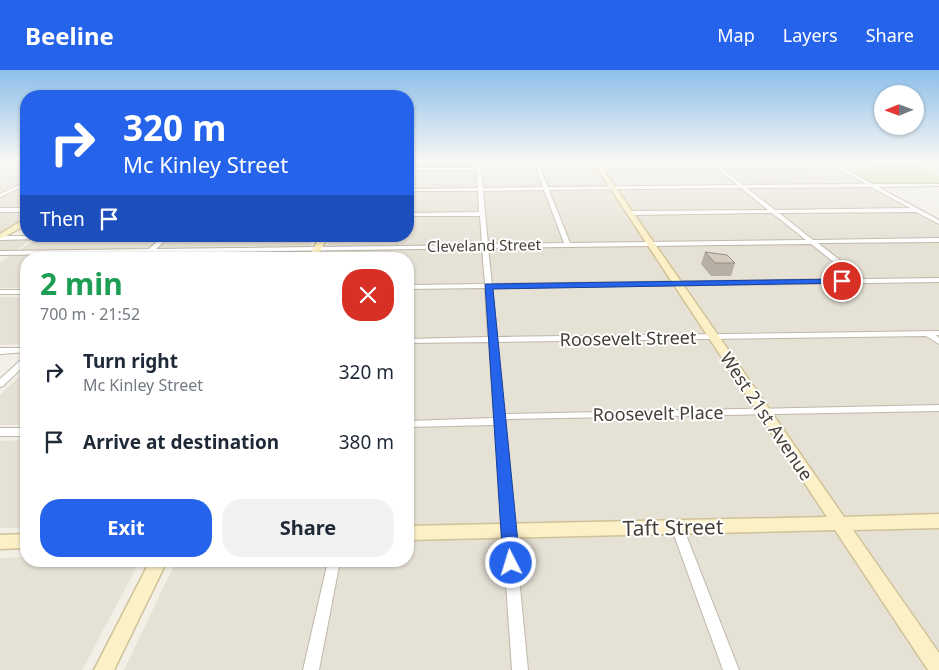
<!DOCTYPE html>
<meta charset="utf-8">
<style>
body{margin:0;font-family:"Noto Sans",sans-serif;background:#f2f2f3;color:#1f2937;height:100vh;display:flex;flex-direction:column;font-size:19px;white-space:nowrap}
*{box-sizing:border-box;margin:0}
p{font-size:16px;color:#747a83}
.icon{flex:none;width:28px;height:28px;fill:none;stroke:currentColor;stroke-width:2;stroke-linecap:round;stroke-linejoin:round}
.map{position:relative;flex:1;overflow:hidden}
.drawer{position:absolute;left:20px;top:182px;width:394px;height:315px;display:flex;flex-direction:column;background:#fff;border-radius:20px;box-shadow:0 1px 4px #0004}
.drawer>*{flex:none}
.hud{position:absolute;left:20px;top:20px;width:394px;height:152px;border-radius:20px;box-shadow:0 1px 4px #0004;background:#2563eb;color:#fff;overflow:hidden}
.needle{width:32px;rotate:269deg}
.controls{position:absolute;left:874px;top:15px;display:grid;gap:10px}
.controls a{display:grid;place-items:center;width:50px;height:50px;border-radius:50%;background:#fff;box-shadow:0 1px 4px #0004;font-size:25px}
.pin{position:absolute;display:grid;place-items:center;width:42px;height:42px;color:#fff;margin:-21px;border:2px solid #fff;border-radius:50%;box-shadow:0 1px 5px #0007}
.me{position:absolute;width:55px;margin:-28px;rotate:355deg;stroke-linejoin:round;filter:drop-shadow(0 0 4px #0008)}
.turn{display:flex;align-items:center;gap:18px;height:105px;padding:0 20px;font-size:22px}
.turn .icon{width:65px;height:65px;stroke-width:2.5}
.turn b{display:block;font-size:35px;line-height:42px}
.then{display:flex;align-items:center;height:48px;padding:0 20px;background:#0003;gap:10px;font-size:19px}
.round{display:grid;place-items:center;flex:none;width:52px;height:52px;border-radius:20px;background:#f2f2f3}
.summary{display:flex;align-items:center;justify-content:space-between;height:85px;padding:0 20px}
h1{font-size:30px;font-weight:700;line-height:38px;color:#1e9e55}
.cta{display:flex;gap:10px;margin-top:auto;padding:10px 20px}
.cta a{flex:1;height:58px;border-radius:20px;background:#2563eb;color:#fff;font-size:20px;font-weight:700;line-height:58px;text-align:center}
.cta a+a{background:#f2f2f3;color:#1f2937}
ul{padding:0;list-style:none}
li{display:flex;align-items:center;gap:15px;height:70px;padding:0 20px}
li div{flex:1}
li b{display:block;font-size:19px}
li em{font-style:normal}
header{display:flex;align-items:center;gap:30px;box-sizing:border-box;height:70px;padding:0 25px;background:#2563eb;color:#fff}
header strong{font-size:24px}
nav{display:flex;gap:28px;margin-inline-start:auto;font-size:18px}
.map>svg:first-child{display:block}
.residential{fill:#e6e1d5}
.green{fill:#cde5b1}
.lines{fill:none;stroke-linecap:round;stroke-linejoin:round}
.street-casing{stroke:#beb7aa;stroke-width:2}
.secondary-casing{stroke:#d0c298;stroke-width:3}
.street{fill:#fff;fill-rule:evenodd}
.secondary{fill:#fcf0c7;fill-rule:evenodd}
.wall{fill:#b6afa3}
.building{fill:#d4cbbd;stroke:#948e84}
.route{fill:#2563eb;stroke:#184099}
.labels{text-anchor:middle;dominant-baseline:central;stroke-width:4;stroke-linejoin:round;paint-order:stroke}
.far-street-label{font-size:15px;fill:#453f36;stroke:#fff}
.street-label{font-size:18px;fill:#453f36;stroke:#fff}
.near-street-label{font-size:21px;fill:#453f36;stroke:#fff}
</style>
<header>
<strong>Beeline</strong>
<nav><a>Map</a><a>Layers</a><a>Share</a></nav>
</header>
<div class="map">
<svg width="939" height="600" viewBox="0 0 939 600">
<rect width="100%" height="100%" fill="#f2efe7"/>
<!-- residential -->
<path class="residential" d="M 0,92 L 26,92 L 26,147 L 0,163 Z
M 408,92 L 708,92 L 716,98 L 832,98 L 939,156 L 939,600 L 124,600 L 176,491 L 408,491 L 408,189 L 321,189 L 331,166 L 408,166 Z
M 40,166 L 162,166 L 149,179 L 19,180 Z
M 171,166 L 315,166 L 303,189 L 146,189 Z
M 3,170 L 31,170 L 14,181 L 0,181 L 0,172 Z
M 143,183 L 138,189 L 26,189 L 26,218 L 0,218 L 0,192 L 11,185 Z
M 0,227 L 26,227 L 26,274 L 0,275 Z
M 26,300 L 26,355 L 0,355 L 0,325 Z
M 26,370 L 26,458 L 0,458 L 0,371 Z
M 26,487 L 26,491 L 140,491 L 82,600 L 0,600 L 0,488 Z"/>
<!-- green -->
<path class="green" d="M 916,96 L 939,106 L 939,113 L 874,113 L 843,97 Z"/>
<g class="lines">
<defs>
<path id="street" d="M 5,92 L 11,92 L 0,97 L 0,94 Z
M 476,92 L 480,92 L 483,118 L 543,117 L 534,92 L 538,92 L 548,117 L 738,115 L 716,98 L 596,99 L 598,97 L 939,94 L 939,96 L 841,97 L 873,114 L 939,114 L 939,116 L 878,117 L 939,150 L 939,154 L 916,142 L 779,143 L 813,170 L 939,168 L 939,172 L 818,173 L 864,209 L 939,208 L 939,212 L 492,218 L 497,267 L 939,261 L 939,265 L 936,265 L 939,268 L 939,274 L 926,266 L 497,272 L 504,344 L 939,335 L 939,341 L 508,349 L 504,351 L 528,600 L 512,600 L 495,355 L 408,357 L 408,351 L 494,348 L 489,272 L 408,273 L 408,269 L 488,267 L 485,218 L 408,219 L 408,215 L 485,214 L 482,178 L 152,183 L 146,189 L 139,189 L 145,183 L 0,185 L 0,181 L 149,179 L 163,166 L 170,166 L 156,179 L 482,175 L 480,146 L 408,146 L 408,143 L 479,142 L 478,121 L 408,121 L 408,119 L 478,118 L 476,100 L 408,100 L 408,98 L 476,98 ZM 835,97 L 866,114 L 743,115 L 721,98 ZM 871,117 L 910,138 L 775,140 L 747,118 ZM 741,118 L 768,140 L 629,141 L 626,143 L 629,145 L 772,143 L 806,170 L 570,173 L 549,120 ZM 544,120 L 564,173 L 488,174 L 483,121 ZM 811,174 L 855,209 L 492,214 L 488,178 Z
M 26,112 L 26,115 L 0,127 L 0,124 Z
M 0,138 L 26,138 L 26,142 L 0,142 Z
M 0,166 L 84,166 L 81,168 L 0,170 Z
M 0,220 L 26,220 L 26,224 L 0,224 Z
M 0,278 L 26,278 L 26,282 L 0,284 Z
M 23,288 L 26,288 L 26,294 L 3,316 L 0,317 L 0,309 Z
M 0,358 L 26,358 L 26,366 L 0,366 Z
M 677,452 L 681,453 L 683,457 L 739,600 L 723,600 L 671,457 L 673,453 Z
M 328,491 L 340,491 L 319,600 L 303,600 Z"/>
<path id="secondary" d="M 593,92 L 598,92 L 844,447 L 939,444 L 939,458 L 853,460 L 939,583 L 939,600 L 928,600 L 835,460 L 408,470 L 408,456 L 827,447 Z
M 23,150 L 26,150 L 26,155 L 0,169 L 0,164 Z
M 320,166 L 328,166 L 316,189 L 308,189 Z
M 26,464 L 26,478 L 0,479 L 0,465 Z
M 150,491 L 167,491 L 114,600 L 94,600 Z"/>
</defs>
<!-- street casing -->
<use href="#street" class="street-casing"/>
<!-- secondary casing -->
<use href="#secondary" class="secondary-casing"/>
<!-- street -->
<use href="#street" class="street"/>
<!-- secondary -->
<use href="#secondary" class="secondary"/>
</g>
<!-- wall -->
<path class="wall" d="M 705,182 L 735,193 L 731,206 L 711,206 L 701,194 Z"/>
<!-- building -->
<path class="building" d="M 705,182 L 727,185 L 735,193 L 715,193 Z"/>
<!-- sky -->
<linearGradient id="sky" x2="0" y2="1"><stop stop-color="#8dbfea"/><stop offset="0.52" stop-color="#f9f8f4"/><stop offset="1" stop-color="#f9f8f4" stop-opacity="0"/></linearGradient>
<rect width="939" height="176" fill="url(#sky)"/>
<!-- route -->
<path class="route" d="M 842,209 L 846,209 L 846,213 L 493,219 L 520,493 L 517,498 L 511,500 L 505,498 L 503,493 L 485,214 Z"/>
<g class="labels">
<!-- far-street labels -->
<g class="far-street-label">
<text transform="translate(484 175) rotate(-1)">Cleveland Street</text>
</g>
<!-- street labels -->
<g class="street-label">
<text transform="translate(628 268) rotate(-1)">Roosevelt Street</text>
<text transform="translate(658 343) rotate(-1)">Roosevelt Place</text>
<text transform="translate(767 346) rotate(56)">West 21st Avenue</text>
</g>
<!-- near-street labels -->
<g class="near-street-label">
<text transform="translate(673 457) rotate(-1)">Taft Street</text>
</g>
</g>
</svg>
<div class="controls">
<a><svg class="needle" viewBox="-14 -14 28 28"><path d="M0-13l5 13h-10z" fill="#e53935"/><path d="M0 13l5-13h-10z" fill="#747a83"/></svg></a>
</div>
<div class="pin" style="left:842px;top:211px;background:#d93025"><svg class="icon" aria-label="arrive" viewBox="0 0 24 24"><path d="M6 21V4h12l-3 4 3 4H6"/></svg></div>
<svg class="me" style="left:511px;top:493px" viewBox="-20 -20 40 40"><circle r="17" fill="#2563eb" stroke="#fff" stroke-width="3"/><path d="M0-11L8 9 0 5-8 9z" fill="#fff"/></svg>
<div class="hud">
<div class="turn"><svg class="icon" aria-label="right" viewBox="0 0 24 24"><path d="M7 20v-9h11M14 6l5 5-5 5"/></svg><div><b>320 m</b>Mc Kinley Street</div></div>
<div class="then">Then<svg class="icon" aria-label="arrive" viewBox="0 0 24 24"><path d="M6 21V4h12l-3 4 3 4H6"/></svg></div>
</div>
<section class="drawer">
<div class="summary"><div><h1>2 min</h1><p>700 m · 21:52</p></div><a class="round" style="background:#d93025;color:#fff"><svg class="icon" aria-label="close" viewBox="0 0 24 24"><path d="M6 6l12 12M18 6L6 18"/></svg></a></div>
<ul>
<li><svg class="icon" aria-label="right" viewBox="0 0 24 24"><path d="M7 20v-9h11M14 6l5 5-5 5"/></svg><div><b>Turn right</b><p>Mc Kinley Street</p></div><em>320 m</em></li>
<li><svg class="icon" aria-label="arrive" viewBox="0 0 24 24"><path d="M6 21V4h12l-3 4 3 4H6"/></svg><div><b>Arrive at destination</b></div><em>380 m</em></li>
</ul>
<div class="cta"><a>Exit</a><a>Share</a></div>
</section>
</div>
